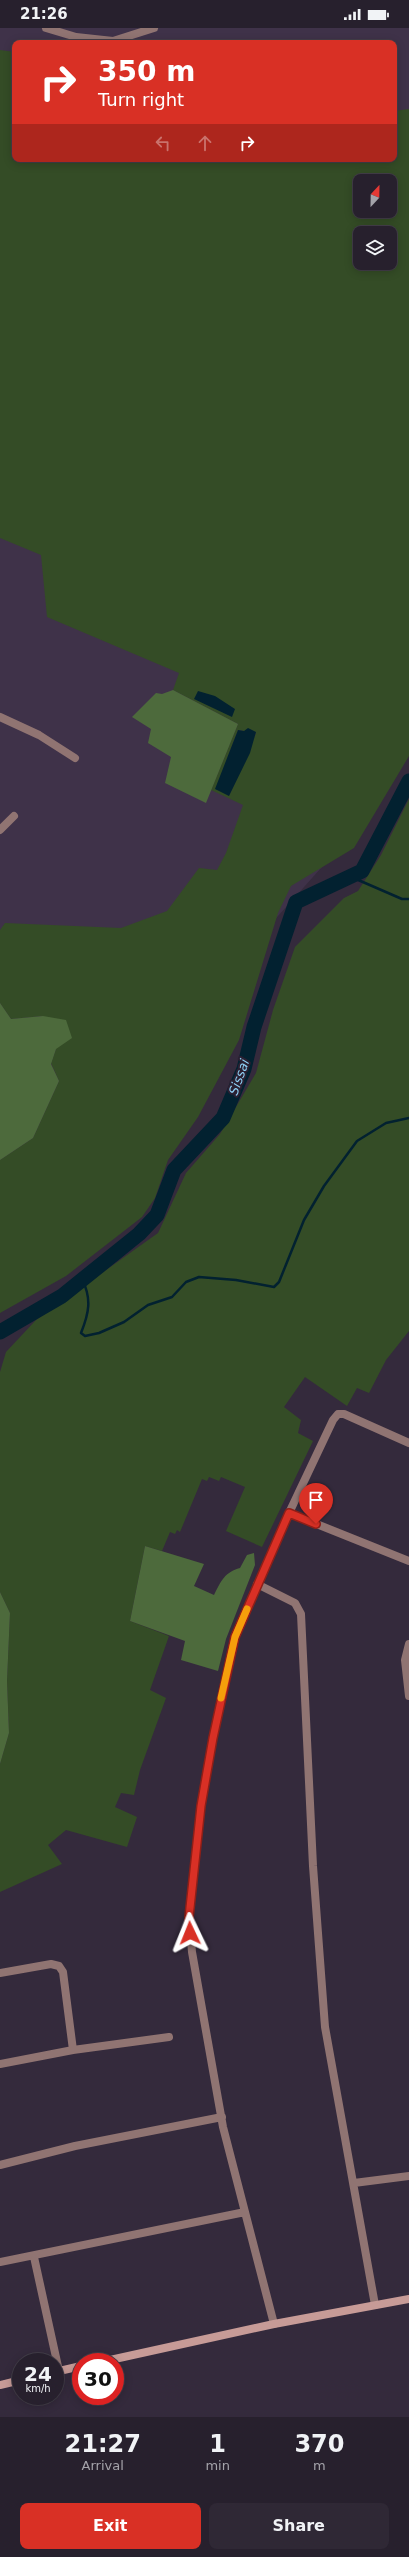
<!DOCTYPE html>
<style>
body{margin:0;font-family:"DejaVu Sans",sans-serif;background:#2f2835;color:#f1f3f6;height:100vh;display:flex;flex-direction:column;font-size:15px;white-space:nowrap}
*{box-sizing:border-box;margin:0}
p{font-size:13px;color:#a4a3aa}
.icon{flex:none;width:22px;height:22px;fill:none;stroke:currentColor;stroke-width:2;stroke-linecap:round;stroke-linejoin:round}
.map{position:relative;height:2389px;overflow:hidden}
.side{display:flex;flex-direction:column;background:#27202d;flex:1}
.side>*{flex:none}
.guide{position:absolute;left:12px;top:12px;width:385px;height:122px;border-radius:8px;box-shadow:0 2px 10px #0003,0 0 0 1px #433e49;background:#d93025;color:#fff;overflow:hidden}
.needle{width:26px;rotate:22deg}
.buttons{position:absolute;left:353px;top:146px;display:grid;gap:8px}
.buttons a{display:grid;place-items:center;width:44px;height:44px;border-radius:8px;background:#27202d;box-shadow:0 2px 10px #0003,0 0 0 1px #433e49;font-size:20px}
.speed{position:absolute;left:12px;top:2325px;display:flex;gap:8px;font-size:20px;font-weight:700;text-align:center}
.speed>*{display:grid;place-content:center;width:52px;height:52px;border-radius:50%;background:#27202d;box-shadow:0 2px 10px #0003,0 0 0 1px #433e49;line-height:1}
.speed small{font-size:10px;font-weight:400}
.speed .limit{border:6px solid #d22;background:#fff;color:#111}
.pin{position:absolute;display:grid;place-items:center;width:34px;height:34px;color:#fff;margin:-41px -17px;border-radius:50% 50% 50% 0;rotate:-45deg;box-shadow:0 0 4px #0007}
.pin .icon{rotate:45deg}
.me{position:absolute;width:44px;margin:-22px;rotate:358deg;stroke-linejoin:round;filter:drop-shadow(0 0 3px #0008)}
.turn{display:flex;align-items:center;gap:14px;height:84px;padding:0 20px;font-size:18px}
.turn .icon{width:52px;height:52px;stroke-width:2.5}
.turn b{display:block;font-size:28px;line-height:34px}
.lanes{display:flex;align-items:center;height:38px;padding:0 20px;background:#0003;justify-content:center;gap:20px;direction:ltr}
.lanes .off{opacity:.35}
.eta{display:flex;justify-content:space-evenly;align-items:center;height:68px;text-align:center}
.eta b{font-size:24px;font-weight:700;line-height:28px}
.action{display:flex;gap:8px;margin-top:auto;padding:8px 20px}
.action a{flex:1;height:46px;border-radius:8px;background:#d93025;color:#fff;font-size:16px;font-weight:700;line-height:46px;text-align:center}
.action a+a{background:#2f2835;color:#f1f3f6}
.status{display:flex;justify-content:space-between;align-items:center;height:28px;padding:0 20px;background:#27202d;direction:ltr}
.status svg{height:11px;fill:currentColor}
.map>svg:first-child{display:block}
.built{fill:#3f3249;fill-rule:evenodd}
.green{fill:#344c26;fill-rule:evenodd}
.forest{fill:#4d6a3c}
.water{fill:#022130}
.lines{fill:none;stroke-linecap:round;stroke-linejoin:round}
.stream{stroke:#022130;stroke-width:2.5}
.river{stroke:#022130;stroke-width:15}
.street{stroke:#907472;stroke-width:8}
.secondary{stroke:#c79b97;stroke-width:8}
.route-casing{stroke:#8d1f18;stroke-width:10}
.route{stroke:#d93025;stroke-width:7}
.slow{stroke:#f59e0b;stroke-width:7}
.labels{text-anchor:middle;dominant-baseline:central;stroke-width:4;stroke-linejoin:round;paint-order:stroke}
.water-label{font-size:13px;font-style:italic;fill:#8fd2f8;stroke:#2a2032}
</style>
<div class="status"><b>21:26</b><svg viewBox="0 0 49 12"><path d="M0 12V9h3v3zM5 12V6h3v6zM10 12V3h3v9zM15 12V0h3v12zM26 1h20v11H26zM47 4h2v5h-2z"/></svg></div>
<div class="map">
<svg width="409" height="2389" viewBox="0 0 409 2389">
<rect width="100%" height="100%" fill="#342a3c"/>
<!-- built -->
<path class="built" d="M 0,0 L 409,0 L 409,687 L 347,811 L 261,907 L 0,1273 ZM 15,15 L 394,15 L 394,131 L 15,131 ZM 360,153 L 390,153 L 390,183 L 360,183 ZM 360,205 L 390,205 L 390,235 L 360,235 Z"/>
<!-- green -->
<path class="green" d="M 0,22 L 15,24 L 15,131 L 394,131 L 394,83 L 409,81 L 409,728 L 354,820 L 291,858 L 278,885 L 239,1012 L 198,1089 L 168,1132 L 155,1170 L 142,1189 L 66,1248 L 0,1285 L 0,1132 L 33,1110 L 59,1053 L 51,1035 L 56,1021 L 43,988 L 11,991 L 0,975 L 0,902 L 5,895 L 121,900 L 167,883 L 199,840 L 217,842 L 226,825 L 243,777 L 211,762 L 238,696 L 173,662 L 179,645 L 47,589 L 41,527 L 0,510 ZM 360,153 L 390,153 L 390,183 L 360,183 ZM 360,205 L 390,205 L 390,235 L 360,235 ZM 238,702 L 256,705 L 229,768 L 227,731 Z
M 409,771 L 409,1303 L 386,1332 L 369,1365 L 357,1360 L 347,1378 L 305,1349 L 284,1379 L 301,1392 L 298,1405 L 313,1413 L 262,1519 L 226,1503 L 245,1459 L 221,1449 L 219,1453 L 209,1449 L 207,1453 L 202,1451 L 180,1504 L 177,1502 L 175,1506 L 170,1504 L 162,1523 L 145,1518 L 130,1593 L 169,1608 L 150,1662 L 166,1670 L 140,1742 L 134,1767 L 121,1765 L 115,1779 L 137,1789 L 127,1819 L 66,1802 L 48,1817 L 62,1836 L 0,1864 L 0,1736 L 9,1705 L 7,1653 L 10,1585 L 0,1564 L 0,1344 L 6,1324 L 36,1292 L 158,1205 L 186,1145 L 220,1106 L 256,1045 L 273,982 L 295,919 L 344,870 L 358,863 L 381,827 Z"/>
<!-- forest -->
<path class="forest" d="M 173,662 L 238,696 L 206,775 L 165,755 L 171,729 L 148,715 L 151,701 L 132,689 L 156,665 L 162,666 Z
M 0,975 L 11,991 L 43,988 L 66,992 L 72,1010 L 56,1021 L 51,1036 L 59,1053 L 33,1110 L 0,1132 Z
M 145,1518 L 204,1536 L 194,1558 L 214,1567 C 221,1553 225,1544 240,1540 L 247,1527 L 254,1525 L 255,1537 L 226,1611 L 218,1643 L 181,1632 L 185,1613 L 130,1593 Z
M 0,1564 L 10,1585 L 7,1653 L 9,1705 L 0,1736 Z"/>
<!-- water -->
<path class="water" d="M 198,663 L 215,668 L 235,681 L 232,689 L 194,671 Z
M 248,700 L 256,704 L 250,725 L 229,768 L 215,761 L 238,702 L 244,703 Z"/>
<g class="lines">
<!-- stream -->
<path class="stream" d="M 349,848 L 402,871 L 409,871
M 82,1251 C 92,1271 89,1285 81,1305 L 85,1308 L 99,1305 L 124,1294 L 148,1277 L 172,1269 L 186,1254 L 199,1249 L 236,1252 L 274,1259 L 279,1254 L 304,1192 L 324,1158 L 357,1113 L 386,1095 L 409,1090"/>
<!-- river -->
<path class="river" d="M 0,1304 L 62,1268 L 139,1206 L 157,1187 L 174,1142 L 223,1090 L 244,1041 L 254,999 L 296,874 L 362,843 L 409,753"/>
<!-- street -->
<path class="street" d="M 46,0 L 76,9 L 113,13 L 154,0
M 0,689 L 39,707 L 75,730
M 0,802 L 14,788
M 289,1485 L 409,1533
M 257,1556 L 295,1575 L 301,1586 L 313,1838 L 325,1999 L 375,2277
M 409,1616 L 405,1632 L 409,1668
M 0,1945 L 51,1936 L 59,1938 L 63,1944 L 73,2022
M 0,2036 L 73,2022 L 169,2009
M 0,2137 L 75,2118 L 222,2089
M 354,2155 L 409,2148
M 34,2229 L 59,2343
M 0,2234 L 245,2184
M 274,2296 L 223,2099 L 192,1924 L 189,1889 L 201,1778 L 213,1710 L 235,1609 L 289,1485 L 333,1392 L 338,1386 L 344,1386 L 409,1415"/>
<!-- secondary -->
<path class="secondary" d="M 101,2334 L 274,2296 L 409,2271
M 55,2344 L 81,2338
M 0,2357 L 21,2352"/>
</g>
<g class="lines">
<defs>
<path id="route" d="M 190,1905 L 189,1889 L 201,1778 L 213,1710 L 235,1609 L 289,1485 L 316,1496"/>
</defs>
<!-- route casing -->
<use href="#route" class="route-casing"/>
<!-- route -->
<use href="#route" class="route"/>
<!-- slow -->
<path class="slow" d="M 221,1670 L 235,1609 L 247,1581"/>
</g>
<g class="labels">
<!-- water labels -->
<g class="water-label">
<text transform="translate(239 1049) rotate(-70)">Sissai</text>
</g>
</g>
</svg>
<div class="buttons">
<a><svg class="needle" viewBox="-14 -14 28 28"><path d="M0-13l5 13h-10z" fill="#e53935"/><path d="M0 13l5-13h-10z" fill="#a4a3aa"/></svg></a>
<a><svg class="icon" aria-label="layers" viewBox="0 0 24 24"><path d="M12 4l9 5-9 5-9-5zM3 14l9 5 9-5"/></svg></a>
</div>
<div class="speed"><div>24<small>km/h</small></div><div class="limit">30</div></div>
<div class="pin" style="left:316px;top:1496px;background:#d93025"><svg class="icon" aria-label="arrive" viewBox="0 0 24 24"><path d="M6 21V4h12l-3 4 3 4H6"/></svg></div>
<svg class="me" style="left:190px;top:1905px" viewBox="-20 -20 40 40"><path d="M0-17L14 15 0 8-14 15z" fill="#d93025" stroke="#fff" stroke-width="4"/></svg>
<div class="guide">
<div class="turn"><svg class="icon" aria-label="right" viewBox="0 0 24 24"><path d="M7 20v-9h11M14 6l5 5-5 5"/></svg><div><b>350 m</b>Turn right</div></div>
<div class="lanes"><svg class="icon off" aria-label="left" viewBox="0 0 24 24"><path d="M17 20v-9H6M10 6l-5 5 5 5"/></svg><svg class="icon off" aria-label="ahead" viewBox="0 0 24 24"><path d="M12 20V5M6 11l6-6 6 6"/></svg><svg class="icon" aria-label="right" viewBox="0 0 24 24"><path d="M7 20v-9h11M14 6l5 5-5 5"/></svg></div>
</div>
</div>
<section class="side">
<div class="eta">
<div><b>21:27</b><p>Arrival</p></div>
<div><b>1</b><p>min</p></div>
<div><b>370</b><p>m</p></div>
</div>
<div class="action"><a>Exit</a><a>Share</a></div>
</section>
